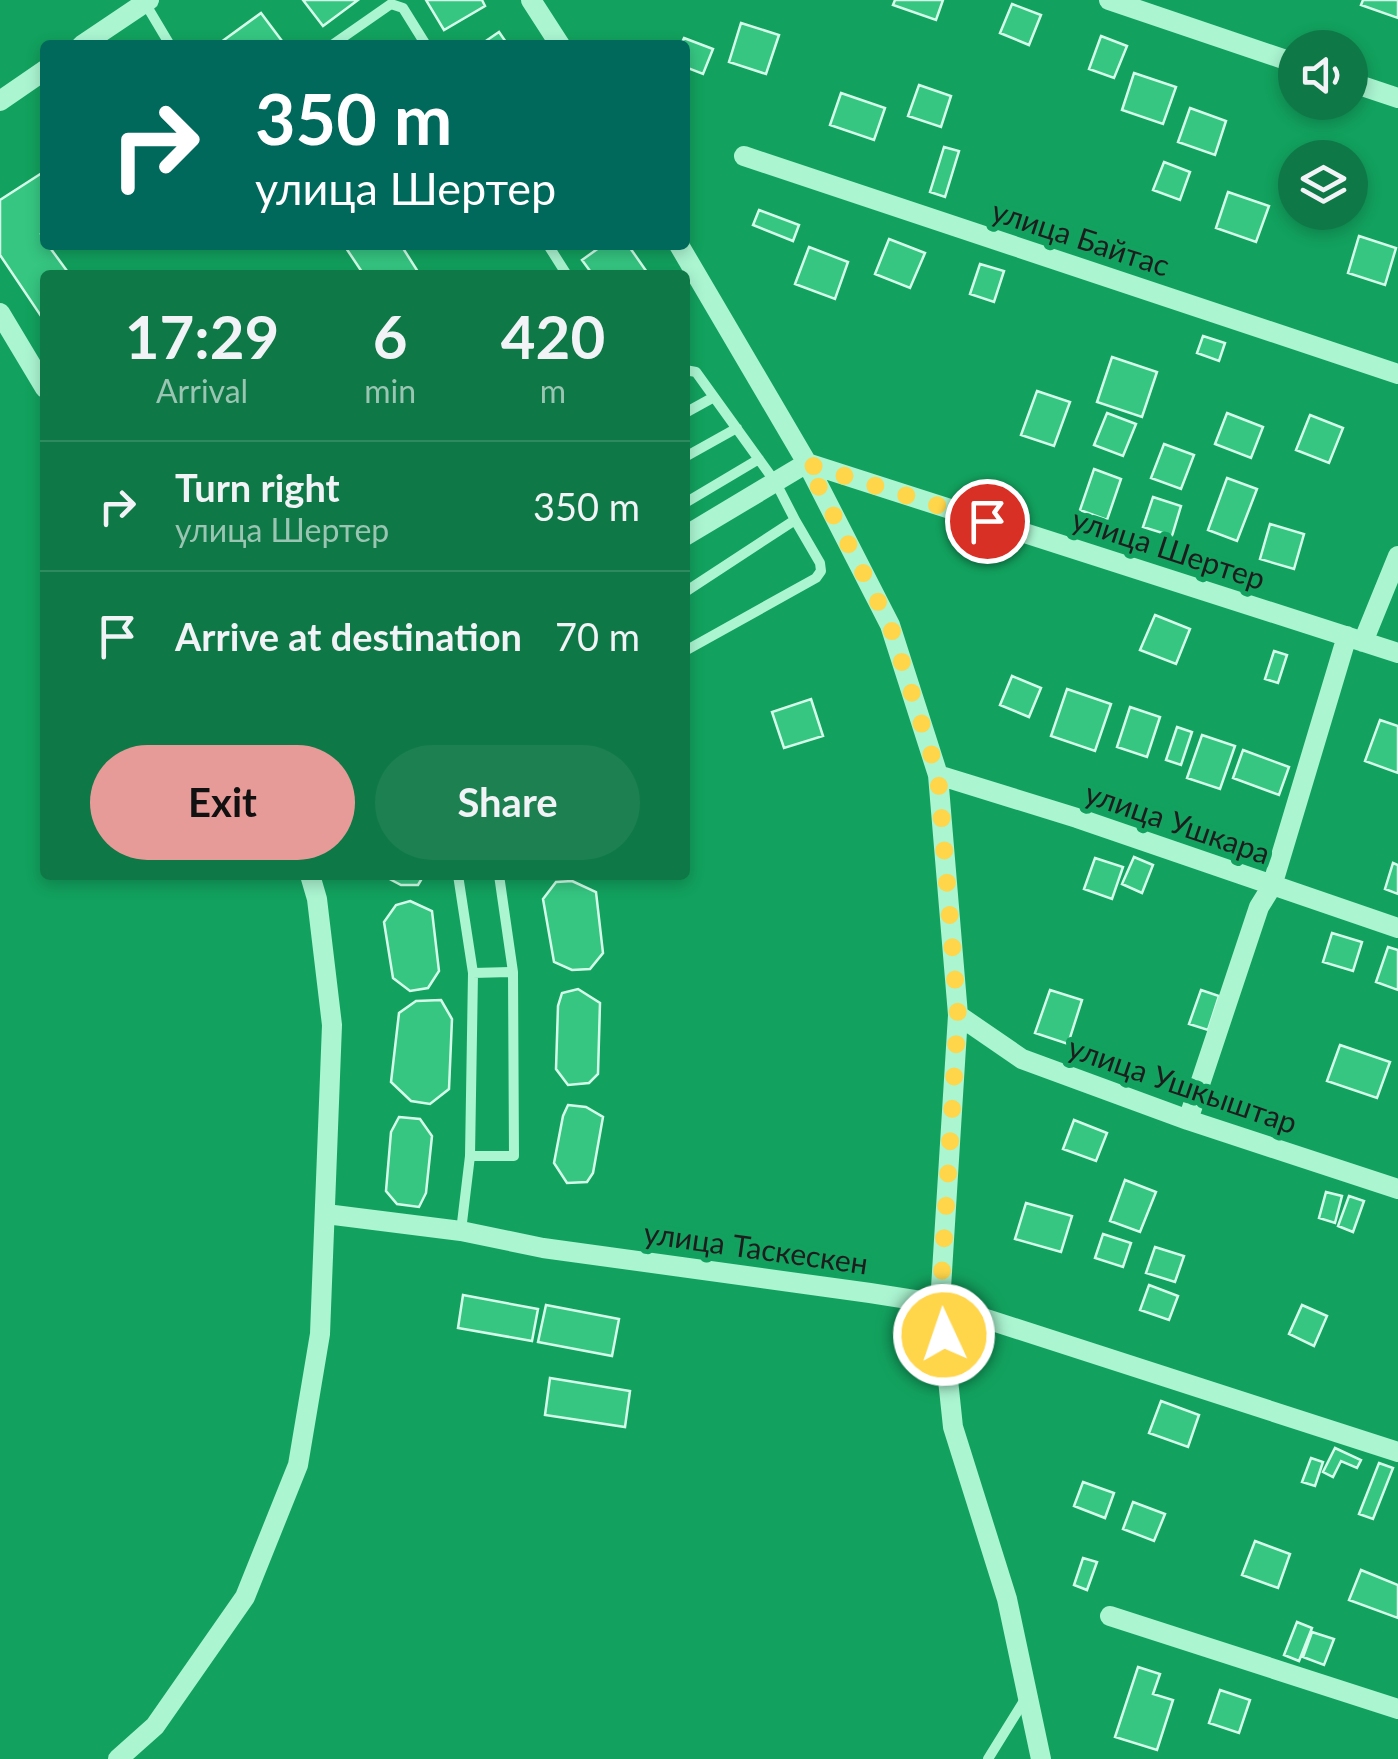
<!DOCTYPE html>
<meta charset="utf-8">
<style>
body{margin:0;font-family:Lato,sans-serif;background:#1c8051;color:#f1f3f6;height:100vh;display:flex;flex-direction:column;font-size:38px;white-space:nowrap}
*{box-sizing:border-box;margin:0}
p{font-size:32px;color:#9bc5b3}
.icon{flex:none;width:55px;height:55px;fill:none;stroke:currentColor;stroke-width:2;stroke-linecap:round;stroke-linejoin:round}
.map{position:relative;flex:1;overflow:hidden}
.sheet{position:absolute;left:40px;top:270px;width:650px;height:610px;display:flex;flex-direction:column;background:#0e7946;border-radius:10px;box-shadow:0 5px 15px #0003}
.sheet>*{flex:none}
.top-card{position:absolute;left:40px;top:40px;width:650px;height:210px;border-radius:10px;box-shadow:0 5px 15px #0003;background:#00695c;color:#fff;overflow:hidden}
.fabs{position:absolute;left:1278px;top:30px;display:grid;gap:20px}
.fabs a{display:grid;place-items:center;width:90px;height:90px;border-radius:50%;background:#0e7946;box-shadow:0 5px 15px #0003;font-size:50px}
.pin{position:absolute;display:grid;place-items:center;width:85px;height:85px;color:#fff;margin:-42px;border:5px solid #fff;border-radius:50%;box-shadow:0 2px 10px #0007}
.me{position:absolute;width:110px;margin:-55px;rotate:357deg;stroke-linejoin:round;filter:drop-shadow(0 0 8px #0008)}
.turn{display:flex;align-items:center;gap:35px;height:210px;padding:0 50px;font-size:45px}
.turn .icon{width:130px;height:130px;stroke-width:2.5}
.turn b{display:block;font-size:70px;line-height:85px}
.eta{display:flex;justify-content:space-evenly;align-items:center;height:170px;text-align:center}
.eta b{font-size:60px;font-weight:700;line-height:70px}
.cta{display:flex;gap:20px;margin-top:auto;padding:20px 50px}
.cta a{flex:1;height:115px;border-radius:60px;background:#e69b98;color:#111;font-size:40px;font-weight:700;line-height:115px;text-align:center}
.cta a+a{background:#1c8051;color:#f1f3f6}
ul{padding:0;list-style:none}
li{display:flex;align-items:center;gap:30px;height:130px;padding:0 50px;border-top:2px solid #2e8a5f}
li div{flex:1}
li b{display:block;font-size:38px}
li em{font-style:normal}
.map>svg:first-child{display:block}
.building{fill:#36c682;stroke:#d4feea;stroke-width:2.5}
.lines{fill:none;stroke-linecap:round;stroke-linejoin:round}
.lane{stroke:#abf5d1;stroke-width:10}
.street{stroke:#abf5d1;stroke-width:20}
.route{stroke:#ffd54a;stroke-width:18;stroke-dasharray:0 32.4}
.labels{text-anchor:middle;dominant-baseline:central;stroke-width:10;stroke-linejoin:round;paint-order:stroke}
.street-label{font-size:30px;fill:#1d1d1d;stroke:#12a15e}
</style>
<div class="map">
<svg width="1398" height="1759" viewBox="0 0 1398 1759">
<rect width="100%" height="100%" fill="#12a15e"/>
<!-- building -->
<path class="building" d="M 303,0 L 358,0 L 323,26 Z
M 426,0 L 482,0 L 485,6 L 444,30 Z
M 895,0 L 943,0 L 936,20 L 893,5 Z
M 1363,0 L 1398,0 L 1398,18 L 1361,5 Z
M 1012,4 L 1041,15 L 1029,45 L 1000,33 Z
M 261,13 L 285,45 L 217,45 Z
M 741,23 L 779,35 L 766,74 L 729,62 Z
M 499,32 L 508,45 L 480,45 Z
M 1101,36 L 1127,46 L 1114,78 L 1089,69 Z
M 684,38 L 713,49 L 703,74 L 685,67 L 685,45 L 681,45 Z
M 1134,73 L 1176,87 L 1163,124 L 1122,110 Z
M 919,85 L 951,96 L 941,127 L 908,116 Z
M 841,93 L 885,108 L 874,140 L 830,125 Z
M 1190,108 L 1226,121 L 1215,155 L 1178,142 Z
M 944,147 L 959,151 L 945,197 L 930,192 Z
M 1164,162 L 1190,172 L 1180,200 L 1153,190 Z
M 45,171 L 45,231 L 41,234 L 45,240 L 45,245 L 48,245 L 70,275 L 45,275 L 45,322 L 0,255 L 0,200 Z
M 1228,192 L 1269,206 L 1256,242 L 1216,228 Z
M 759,210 L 799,225 L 793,241 L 753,225 Z
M 1359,236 L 1396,248 L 1385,285 L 1348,273 Z
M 889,239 L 925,253 L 910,288 L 875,274 Z
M 344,245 L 401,245 L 420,275 L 364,275 Z
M 603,245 L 628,245 L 649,275 L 593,275 L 582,260 Z
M 809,247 L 848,262 L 835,299 L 795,284 Z
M 980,264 L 1004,271 L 994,302 L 970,294 Z
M 1203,336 L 1225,343 L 1219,361 L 1197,353 Z
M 1112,357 L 1157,372 L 1142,417 L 1097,402 Z
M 1037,391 L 1070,402 L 1054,446 L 1021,435 Z
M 1107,413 L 1136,424 L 1123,456 L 1094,445 Z
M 1227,413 L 1263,427 L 1251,458 L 1215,444 Z
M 1310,415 L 1343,428 L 1329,463 L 1296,450 Z
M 1164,444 L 1194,455 L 1181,489 L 1151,478 Z
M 1094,469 L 1121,479 L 1107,520 L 1080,510 Z
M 1227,478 L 1257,489 L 1237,541 L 1208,530 Z
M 1153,497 L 1181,506 L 1172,536 L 1143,527 Z
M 1270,524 L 1304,534 L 1294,569 L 1260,559 Z
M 1155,615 L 1190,629 L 1176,664 L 1140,650 Z
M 1274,651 L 1287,655 L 1278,683 L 1265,679 Z
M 1012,676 L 1041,688 L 1029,717 L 1000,705 Z
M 1067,689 L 1111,704 L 1095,751 L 1051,736 Z
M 811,699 L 823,736 L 784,748 L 772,712 Z
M 1130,707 L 1160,717 L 1147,757 L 1117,747 Z
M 1380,720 L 1398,726 L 1398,773 L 1365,761 Z
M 1177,727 L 1192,732 L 1181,765 L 1166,760 Z
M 1202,735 L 1235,746 L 1220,789 L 1187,778 Z
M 1243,750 L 1289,767 L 1279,795 L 1233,778 Z
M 1134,857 L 1153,865 L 1142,893 L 1122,884 Z
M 1095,858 L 1123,867 L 1112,899 L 1084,889 Z
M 1393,863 L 1398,865 L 1398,894 L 1385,889 Z
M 382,875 L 424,875 L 418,885 L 401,885 Z
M 572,881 L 596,892 L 603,953 L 590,969 L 572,970 L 554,962 L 543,899 L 556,882 Z
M 410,901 L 432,911 L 439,971 L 428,988 L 410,991 L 393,978 L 384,922 L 396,905 Z
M 1332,933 L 1362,942 L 1353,971 L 1323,962 Z
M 1388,947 L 1398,950 L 1398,990 L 1376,982 Z
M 578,989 L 600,1003 L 598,1074 L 589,1083 L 568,1085 L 556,1069 L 558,1006 L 562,993 Z
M 1050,990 L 1082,1000 L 1068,1044 L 1035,1033 Z
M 1201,990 L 1219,996 L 1208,1030 L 1189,1024 Z
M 441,1000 L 452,1019 L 449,1089 L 430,1104 L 411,1101 L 391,1082 L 399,1013 L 416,1001 Z
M 1340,1045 L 1390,1062 L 1377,1098 L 1327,1081 Z
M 568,1105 L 586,1107 L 603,1117 L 593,1173 L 587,1182 L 567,1183 L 554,1163 L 563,1116 Z
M 399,1117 L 420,1119 L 432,1136 L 426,1193 L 419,1207 L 397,1204 L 386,1191 L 391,1132 Z
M 1074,1120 L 1107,1133 L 1096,1161 L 1063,1149 Z
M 1125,1180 L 1156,1192 L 1140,1232 L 1110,1221 Z
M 1326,1192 L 1342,1196 L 1335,1223 L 1319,1218 Z
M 1349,1196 L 1364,1201 L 1353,1232 L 1338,1226 Z
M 1026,1203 L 1072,1216 L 1061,1252 L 1015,1239 Z
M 1103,1234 L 1131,1243 L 1123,1267 L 1095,1258 Z
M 1155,1247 L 1184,1256 L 1175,1282 L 1146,1273 Z
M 1149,1285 L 1178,1296 L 1169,1320 L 1140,1310 Z
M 463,1295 L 538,1309 L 532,1341 L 458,1328 Z
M 546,1305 L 619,1319 L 612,1356 L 538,1342 Z
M 1302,1305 L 1327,1316 L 1314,1346 L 1289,1334 Z
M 550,1378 L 630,1391 L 625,1427 L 545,1415 Z
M 1161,1401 L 1199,1415 L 1188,1447 L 1149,1433 Z
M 1335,1448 L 1361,1460 L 1357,1468 L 1341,1461 L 1333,1477 L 1323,1472 Z
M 1311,1458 L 1323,1462 L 1315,1486 L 1302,1482 Z
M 1379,1463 L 1393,1468 L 1373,1519 L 1359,1514 Z
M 1083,1482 L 1114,1493 L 1105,1518 L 1074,1506 Z
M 1133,1502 L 1165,1514 L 1154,1541 L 1123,1529 Z
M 1255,1541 L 1290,1554 L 1278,1588 L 1242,1575 Z
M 1083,1558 L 1097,1562 L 1087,1590 L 1074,1585 Z
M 1361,1570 L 1398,1585 L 1398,1618 L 1349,1600 Z
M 1297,1622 L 1312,1628 L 1299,1661 L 1284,1655 Z
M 1312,1632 L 1334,1639 L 1324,1665 L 1303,1657 Z
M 1138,1667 L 1160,1674 L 1153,1694 L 1173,1700 L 1157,1750 L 1115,1737 Z
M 1220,1690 L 1250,1700 L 1239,1733 L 1209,1723 Z"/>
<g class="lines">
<!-- lane -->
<path class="lane" d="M 145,3 L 170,45
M 332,45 L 391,4 L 403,8 L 426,45
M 548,245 L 567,275
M 685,370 L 696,372 L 776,483 L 795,520 L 685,592
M 685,413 L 714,397
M 685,457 L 737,428
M 685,503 L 759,459
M 685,651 L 816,578 L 821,571 L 820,563 L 795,520
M 458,875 L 473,973 L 470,1156 L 514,1156 L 513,972 L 499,875
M 473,973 L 513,972
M 461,1231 L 470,1156
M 988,1759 L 1027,1696"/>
<!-- street -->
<path class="street" d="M 531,0 L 560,45
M 1109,0 L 1295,63
M 82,45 L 149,0
M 1350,82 L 1398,98
M 0,101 L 45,70
M 744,156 L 1398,374
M 679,245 L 807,463 L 890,625 L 938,775 L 958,1015 L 940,1304 L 953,1427 L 1007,1599 L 1041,1759
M 0,313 L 45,388
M 685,536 L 807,463 L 1398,653
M 1363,642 L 1398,556
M 938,775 L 1077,818 L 1398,928
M 958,1015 L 1022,1059 L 1188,1120 L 1398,1189
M 1188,1120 L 1259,907 L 1272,886 L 1347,636
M 326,1214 L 461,1231 L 543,1248 L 870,1293 L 940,1304 L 1398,1452
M 1110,1616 L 1398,1709
M 118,1759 L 155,1726 L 245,1597 L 298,1465 L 320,1334 L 332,1025 L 317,899 L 310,875"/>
</g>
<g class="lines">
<!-- route -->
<path class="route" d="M 944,1335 L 940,1304 L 958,1015 L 938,775 L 890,625 L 807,464 L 987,521"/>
</g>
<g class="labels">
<!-- street labels -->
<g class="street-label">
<text transform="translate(1081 237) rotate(18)">улица Байтас</text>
<text transform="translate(1169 548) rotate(18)">улица Шертер</text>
<text transform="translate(1178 822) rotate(19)">улица Ушкара</text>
<text transform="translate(1183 1084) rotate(19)">улица Ушкыштар</text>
<text transform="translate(756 1247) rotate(8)">улица Таскескен</text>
</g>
</g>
</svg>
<div class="fabs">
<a><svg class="icon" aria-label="sound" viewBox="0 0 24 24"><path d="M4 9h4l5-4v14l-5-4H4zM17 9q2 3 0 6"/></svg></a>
<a><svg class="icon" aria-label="layers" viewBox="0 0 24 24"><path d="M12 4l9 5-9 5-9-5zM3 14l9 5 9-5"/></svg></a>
</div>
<div class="pin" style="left:987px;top:521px;background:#d93025"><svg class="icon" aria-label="arrive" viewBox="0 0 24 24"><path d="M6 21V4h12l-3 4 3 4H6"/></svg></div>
<svg class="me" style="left:944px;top:1335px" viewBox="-20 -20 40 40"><circle r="17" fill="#ffd54a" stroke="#fff" stroke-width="3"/><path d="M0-11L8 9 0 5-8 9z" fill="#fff"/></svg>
<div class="top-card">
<div class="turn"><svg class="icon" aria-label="right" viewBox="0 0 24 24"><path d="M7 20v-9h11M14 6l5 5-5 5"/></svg><div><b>350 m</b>улица Шертер</div></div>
</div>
<section class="sheet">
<div class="eta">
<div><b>17:29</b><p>Arrival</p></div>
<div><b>6</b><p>min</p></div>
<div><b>420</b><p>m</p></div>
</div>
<ul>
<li><svg class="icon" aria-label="right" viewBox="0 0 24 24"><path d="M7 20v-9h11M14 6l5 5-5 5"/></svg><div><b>Turn right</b><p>улица Шертер</p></div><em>350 m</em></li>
<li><svg class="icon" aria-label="arrive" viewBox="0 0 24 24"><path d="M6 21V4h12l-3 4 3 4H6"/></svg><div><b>Arrive at destination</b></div><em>70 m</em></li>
</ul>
<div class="cta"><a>Exit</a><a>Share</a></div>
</section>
</div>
